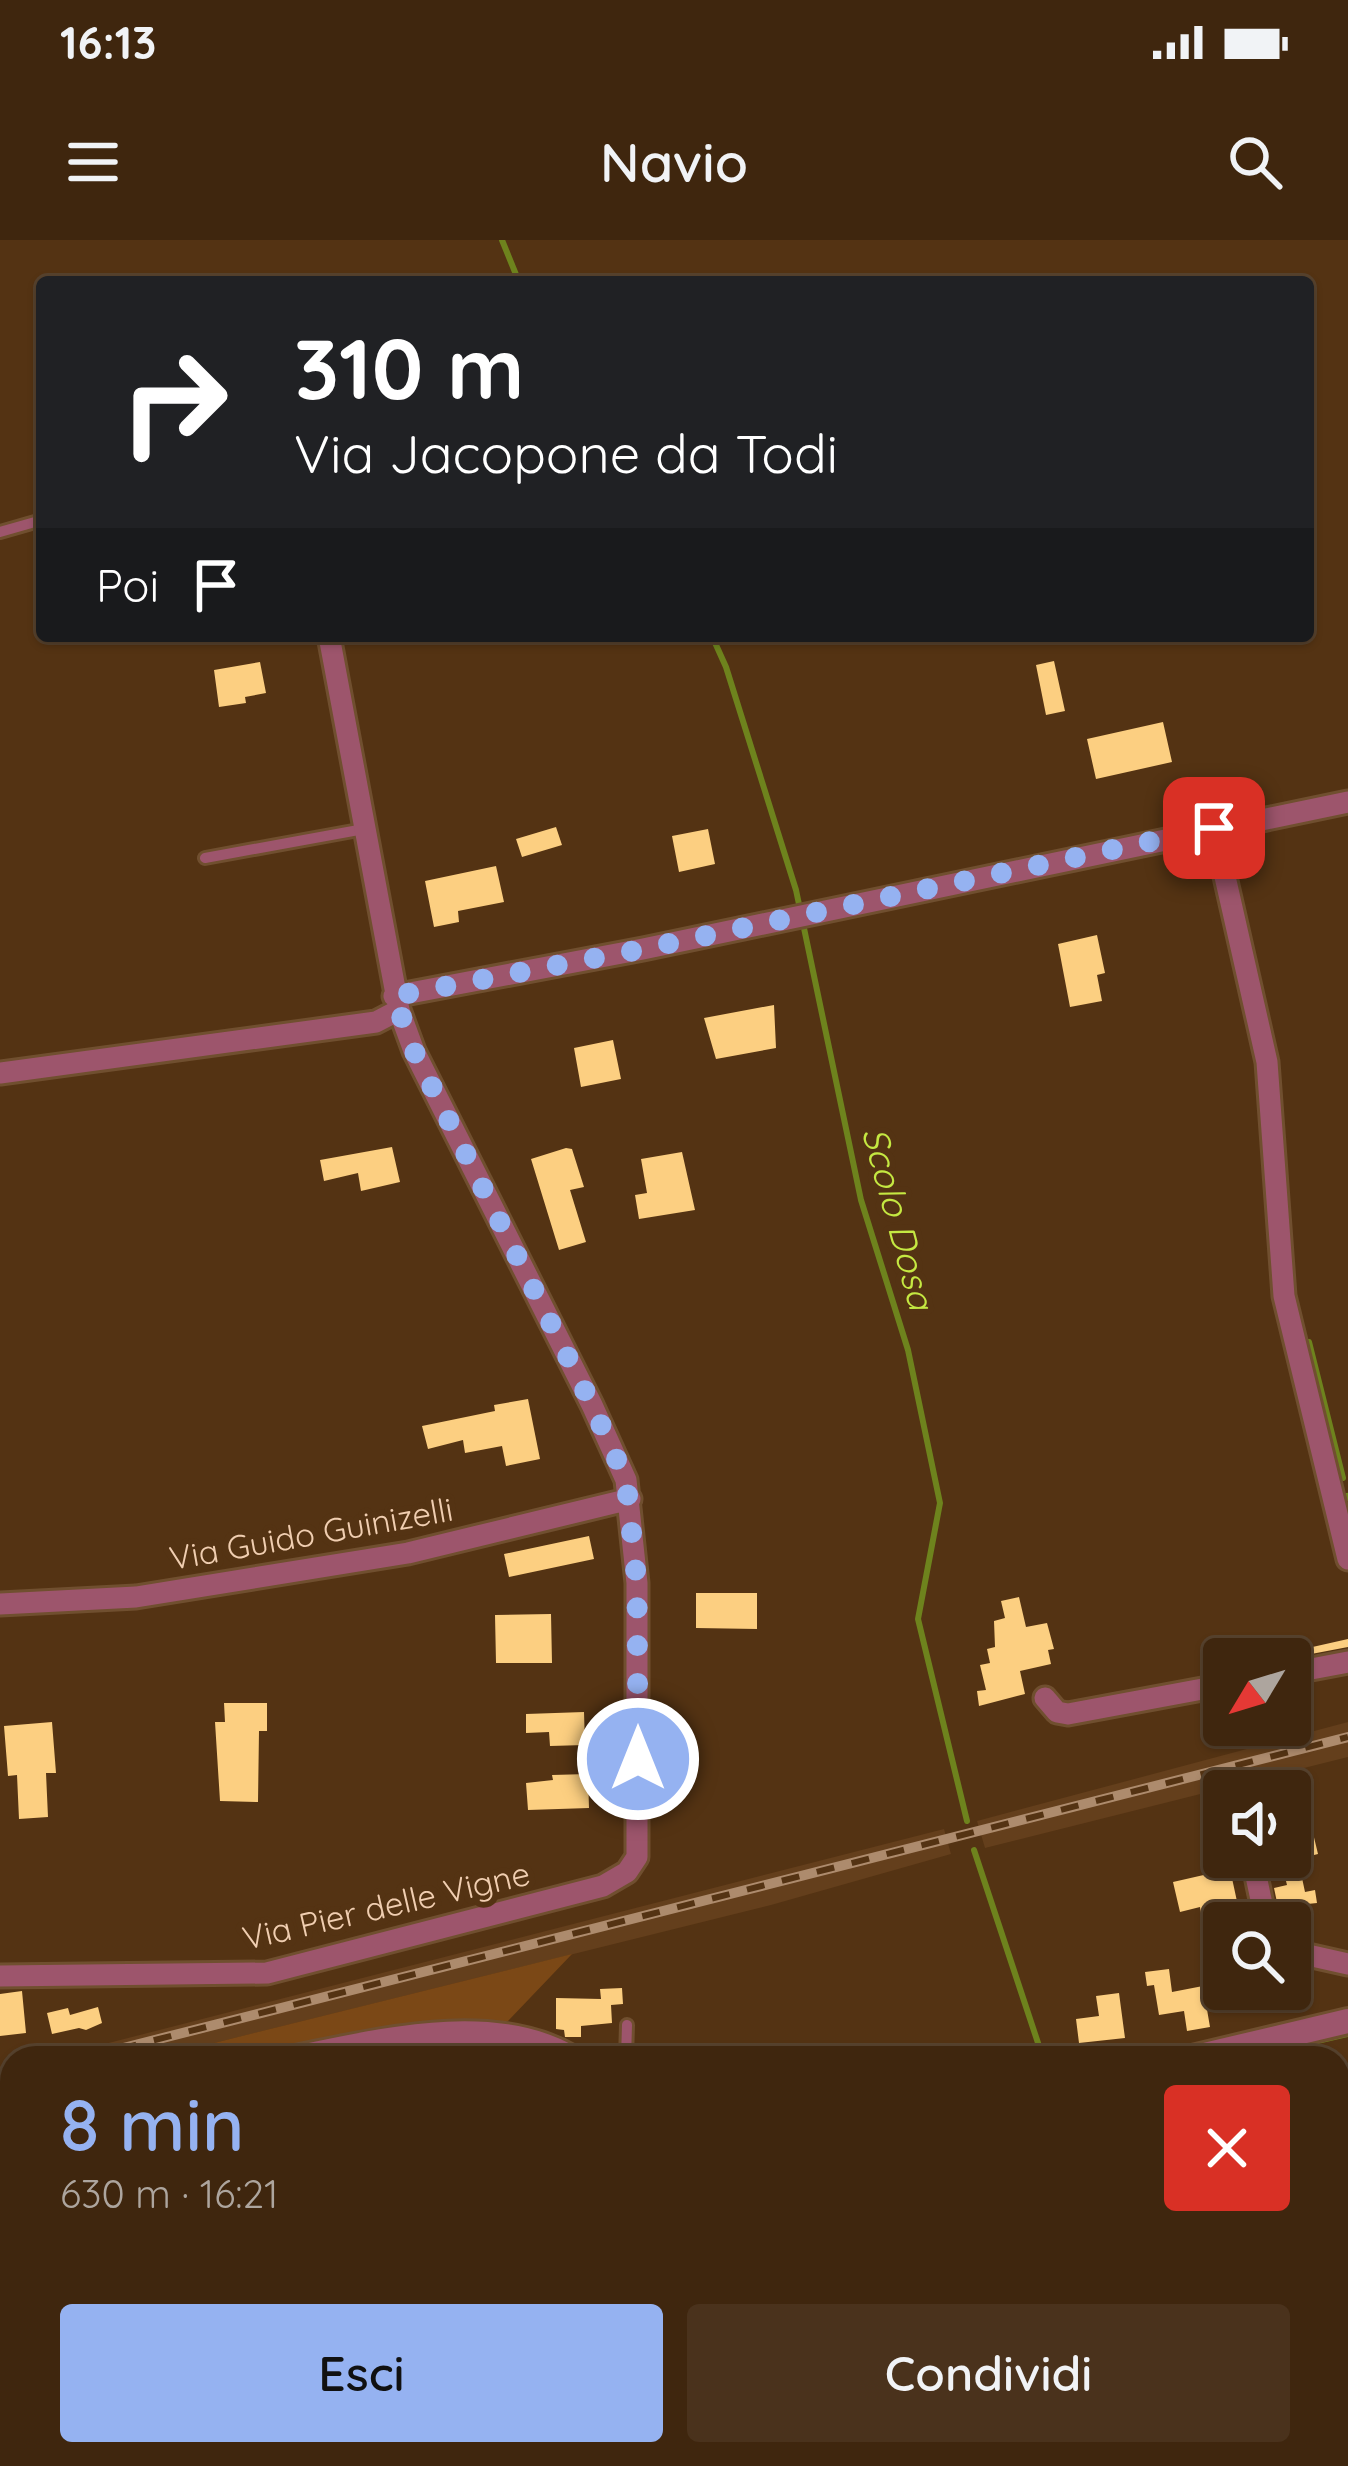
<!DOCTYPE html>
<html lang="it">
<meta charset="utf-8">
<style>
body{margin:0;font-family:Quicksand,sans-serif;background:#4a321c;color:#f1f3f6;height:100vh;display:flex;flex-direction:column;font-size:45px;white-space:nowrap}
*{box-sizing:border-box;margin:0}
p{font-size:39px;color:#ada59e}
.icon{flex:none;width:66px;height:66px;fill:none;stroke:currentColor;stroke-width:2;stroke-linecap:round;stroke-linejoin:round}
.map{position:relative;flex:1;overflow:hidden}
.side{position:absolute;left:0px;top:1806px;width:1350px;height:420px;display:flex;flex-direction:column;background:#3f260e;border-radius:36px 36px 0 0;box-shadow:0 3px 9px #0004,0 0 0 3px #58432e}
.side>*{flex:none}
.guide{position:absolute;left:36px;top:36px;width:1278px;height:366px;border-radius:12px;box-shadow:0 3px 9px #0004,0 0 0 3px #58432e;background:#202124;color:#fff;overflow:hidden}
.needle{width:78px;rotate:232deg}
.buttons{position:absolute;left:1203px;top:1398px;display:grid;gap:24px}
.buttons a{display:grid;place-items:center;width:108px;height:108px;border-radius:12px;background:#3f260e;box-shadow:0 3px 9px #0004,0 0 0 3px #58432e;font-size:60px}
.pin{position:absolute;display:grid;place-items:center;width:102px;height:102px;color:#fff;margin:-51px;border-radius:24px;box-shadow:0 6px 18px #0006}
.me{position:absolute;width:132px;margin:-66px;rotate:0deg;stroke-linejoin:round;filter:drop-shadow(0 0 9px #0008)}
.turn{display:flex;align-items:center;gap:42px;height:252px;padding:0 60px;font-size:54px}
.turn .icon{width:156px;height:156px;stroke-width:2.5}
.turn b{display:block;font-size:84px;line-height:102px}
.then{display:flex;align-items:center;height:114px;padding:0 60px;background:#0003;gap:24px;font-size:45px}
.round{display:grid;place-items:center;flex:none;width:126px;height:126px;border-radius:12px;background:#4a321c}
.summary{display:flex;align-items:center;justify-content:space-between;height:204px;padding:0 60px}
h1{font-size:72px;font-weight:600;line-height:90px;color:#95b2f1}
.action{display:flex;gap:24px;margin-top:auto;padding:24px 60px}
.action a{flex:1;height:138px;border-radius:12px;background:#95b2f1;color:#111;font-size:48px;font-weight:600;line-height:138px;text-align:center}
.action a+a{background:#4a321c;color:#f1f3f6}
.status{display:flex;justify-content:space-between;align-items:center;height:84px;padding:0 60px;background:#3f260e;direction:ltr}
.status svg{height:33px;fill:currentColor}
header{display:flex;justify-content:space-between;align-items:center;height:156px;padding:0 60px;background:#3f260e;font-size:54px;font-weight:600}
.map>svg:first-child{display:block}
.built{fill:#643f1c}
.green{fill:#7b4816}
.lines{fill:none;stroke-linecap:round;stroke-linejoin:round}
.stream{stroke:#6e831d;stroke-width:6}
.building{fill:#fccf81}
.service-casing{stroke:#704f2f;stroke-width:16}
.minor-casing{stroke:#704f2f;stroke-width:27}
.tertiary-casing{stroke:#704f2f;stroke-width:30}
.path{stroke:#8a694a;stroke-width:3;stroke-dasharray:6 9;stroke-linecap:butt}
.service{stroke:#9d556c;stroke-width:10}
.minor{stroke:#9d556c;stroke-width:21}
.tertiary{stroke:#9d556c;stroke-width:24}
.rail-casing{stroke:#ad8b6d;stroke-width:10}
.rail{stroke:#543313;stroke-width:6;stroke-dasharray:18;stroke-linecap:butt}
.route{stroke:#95b2f1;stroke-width:21;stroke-dasharray:0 37.8}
.labels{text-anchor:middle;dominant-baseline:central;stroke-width:12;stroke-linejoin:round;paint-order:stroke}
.street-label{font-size:33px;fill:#f0ceb1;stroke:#543313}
.water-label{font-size:36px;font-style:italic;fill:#c5e842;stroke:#543313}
</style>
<div class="status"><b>16:13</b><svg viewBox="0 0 49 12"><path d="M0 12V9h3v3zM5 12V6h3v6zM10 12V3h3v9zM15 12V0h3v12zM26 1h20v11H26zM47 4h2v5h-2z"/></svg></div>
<header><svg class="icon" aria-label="menu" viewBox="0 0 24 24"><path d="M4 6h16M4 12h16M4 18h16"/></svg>Navio<svg class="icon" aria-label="search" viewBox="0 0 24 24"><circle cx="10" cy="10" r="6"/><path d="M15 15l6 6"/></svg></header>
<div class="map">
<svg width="1348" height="2226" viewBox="0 0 1348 2226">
<rect width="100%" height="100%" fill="#543313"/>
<!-- built -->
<path class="built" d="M 1348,1482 L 1348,1517 L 985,1608 L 977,1581 Z
M 944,1589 L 951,1614 L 771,1665 L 154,1818 L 50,1818 Z"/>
<!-- green -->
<path class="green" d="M 572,1714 L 508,1781 L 267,1818 L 154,1818 Z
M 494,1796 L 564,1818 L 377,1818 L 377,1812 Z"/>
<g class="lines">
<!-- stream -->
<path class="stream" d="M 502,0 L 519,42
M 712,396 L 726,427 L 796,650 L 861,960 L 908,1110 L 940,1263 L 918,1379 L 967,1581
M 1309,1102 L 1343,1238
M 1347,1256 L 1348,1258
M 974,1610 L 1043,1818
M 1304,1804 L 1348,1794
M 392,1812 L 420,1808
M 1036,2226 L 1037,2214"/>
</g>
<!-- building -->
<path class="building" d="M 1054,421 L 1065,471 L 1046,475 L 1036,425 Z
M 260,422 L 266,453 L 245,457 L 246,463 L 219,467 L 214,430 Z
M 1163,482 L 1172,522 L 1096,539 L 1087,499 Z
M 556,587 L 562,605 L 522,617 L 516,599 Z
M 708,589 L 715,624 L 679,632 L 672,596 Z
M 496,626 L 504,662 L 458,671 L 459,682 L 434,687 L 425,641 Z
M 1097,695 L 1105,733 L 1097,735 L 1102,761 L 1070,767 L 1058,704 Z
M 774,765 L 776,808 L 716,819 L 704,778 Z
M 613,800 L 621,839 L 581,847 L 574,808 Z
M 392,907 L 400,942 L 361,951 L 358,933 L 324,941 L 320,920 Z
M 566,908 L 572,909 L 584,947 L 570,950 L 586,1002 L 559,1010 L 531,919 Z
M 682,912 L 695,970 L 639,979 L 635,955 L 647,953 L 641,919 Z
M 528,1159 L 540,1219 L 506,1226 L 502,1206 L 465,1213 L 463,1200 L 428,1209 L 422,1186 L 495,1171 L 494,1165 Z
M 589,1296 L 594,1319 L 509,1337 L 504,1314 Z
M 696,1353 L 757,1353 L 757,1389 L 696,1388 Z
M 1019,1357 L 1026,1387 L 1047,1383 L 1054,1409 L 1048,1410 L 1051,1424 L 1020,1431 L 1025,1454 L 979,1466 L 977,1451 L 986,1450 L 980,1425 L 990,1423 L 987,1409 L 995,1407 L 994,1381 L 1005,1378 L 1001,1361 Z
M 551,1374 L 552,1423 L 496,1423 L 495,1375 Z
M 1282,1395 L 1285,1407 L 1307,1402 L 1308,1408 L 1348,1399 L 1348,1407 L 1285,1419 L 1254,1419 L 1250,1401 Z
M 224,1463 L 267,1463 L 267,1491 L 259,1491 L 258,1562 L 220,1561 L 215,1482 L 225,1482 Z
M 584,1472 L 585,1505 L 550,1506 L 549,1492 L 526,1493 L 526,1474 Z
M 52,1482 L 56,1533 L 46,1533 L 48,1577 L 19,1579 L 17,1535 L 8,1536 L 4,1486 Z
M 588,1534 L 589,1568 L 528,1570 L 526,1543 L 553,1540 L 552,1535 Z
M 1312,1589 L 1318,1614 L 1298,1619 L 1305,1652 L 1315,1650 L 1317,1663 L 1278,1667 L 1274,1648 L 1287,1645 L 1280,1617 L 1290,1617 L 1290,1595 Z
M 1230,1629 L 1238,1666 L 1201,1674 L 1200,1667 L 1180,1672 L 1173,1642 Z
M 1169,1729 L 1172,1752 L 1203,1746 L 1210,1787 L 1187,1791 L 1184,1771 L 1159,1775 L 1154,1745 L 1147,1746 L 1145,1732 Z
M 622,1748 L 623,1764 L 611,1765 L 612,1783 L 581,1786 L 581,1797 L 565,1797 L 564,1790 L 556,1789 L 556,1758 L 601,1759 L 600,1749 Z
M 22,1751 L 26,1793 L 0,1796 L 0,1754 Z
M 1119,1753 L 1125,1798 L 1079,1803 L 1076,1779 L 1099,1776 L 1096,1756 Z
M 98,1767 L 102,1783 L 86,1790 L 79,1788 L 52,1794 L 47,1773 L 68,1768 L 70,1775 Z"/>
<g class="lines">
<defs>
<path id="service" d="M 0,292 L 42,280
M 205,618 L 364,589
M 626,1818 L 627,1785"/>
<path id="minor" d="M 1214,588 L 1267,822 L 1284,1056 L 1348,1319
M 394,756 L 643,709 L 1348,562
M 0,833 L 376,782 L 399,770
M 0,1364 L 136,1357 L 408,1313 L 630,1259
M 1290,1433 L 1348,1422
M 1045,1458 L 1057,1472 L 1068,1474 L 1224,1445
M 1252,1617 L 1266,1683
M 1290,1711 L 1348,1724
M 0,1736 L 267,1733 L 603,1646 L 627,1632 L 637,1617 L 637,1343 L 626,1240 L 592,1165 L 414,811 L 399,770 L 329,396"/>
<path id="tertiary" d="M 295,1818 C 380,1801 493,1772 571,1818
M 1192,1818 L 1348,1781
M 0,1888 L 12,1885"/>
</defs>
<!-- service casing -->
<use href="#service" class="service-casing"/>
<!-- minor casing -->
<use href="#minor" class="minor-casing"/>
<!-- tertiary casing -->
<use href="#tertiary" class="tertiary-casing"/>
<!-- path -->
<path class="path" d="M 1221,1467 L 1224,1483
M 1224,1485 L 1228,1504"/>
<!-- service -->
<use href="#service" class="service"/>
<!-- minor -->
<use href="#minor" class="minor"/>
<!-- tertiary -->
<use href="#tertiary" class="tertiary"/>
<defs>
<path id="rail" d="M 84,1818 L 1348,1497
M 0,1839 L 12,1836"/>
</defs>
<!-- rail casing -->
<use href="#rail" class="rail-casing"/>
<!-- rail -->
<use href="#rail" class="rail"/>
</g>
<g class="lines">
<!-- route -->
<path class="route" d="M 638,1519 L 637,1343 L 626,1240 L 592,1165 L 414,811 L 394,756 L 643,709 L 1214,588"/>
</g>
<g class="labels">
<!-- street labels -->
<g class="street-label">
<text transform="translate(311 1293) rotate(-10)">Via Guido Guinizelli</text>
<text transform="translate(386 1665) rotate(-13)">Via Pier delle Vigne</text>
</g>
<!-- water labels -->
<g class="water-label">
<text transform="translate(899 978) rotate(75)">Scolo Dosa</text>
</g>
</g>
</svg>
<div class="buttons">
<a><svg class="needle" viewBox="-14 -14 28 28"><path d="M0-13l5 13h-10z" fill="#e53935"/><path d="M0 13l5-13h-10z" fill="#ada59e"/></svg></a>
<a><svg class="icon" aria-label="sound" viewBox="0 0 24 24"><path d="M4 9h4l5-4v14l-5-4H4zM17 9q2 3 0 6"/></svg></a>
<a><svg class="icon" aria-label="search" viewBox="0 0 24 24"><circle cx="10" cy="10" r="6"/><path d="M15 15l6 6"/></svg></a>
</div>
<div class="pin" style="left:1214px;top:588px;background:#d93025"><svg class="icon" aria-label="arrive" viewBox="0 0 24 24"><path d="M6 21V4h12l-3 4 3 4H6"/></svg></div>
<svg class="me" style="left:638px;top:1519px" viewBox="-20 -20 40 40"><circle r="17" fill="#95b2f1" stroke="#fff" stroke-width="3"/><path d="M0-11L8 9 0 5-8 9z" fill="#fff"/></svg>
<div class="guide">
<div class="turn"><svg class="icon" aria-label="right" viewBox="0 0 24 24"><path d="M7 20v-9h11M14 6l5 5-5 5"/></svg><div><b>310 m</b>Via Jacopone da Todi</div></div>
<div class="then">Poi<svg class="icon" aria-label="arrive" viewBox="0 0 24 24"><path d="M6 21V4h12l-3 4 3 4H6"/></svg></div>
</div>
<section class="side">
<div class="summary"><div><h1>8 min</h1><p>630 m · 16:21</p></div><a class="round" style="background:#d93025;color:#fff"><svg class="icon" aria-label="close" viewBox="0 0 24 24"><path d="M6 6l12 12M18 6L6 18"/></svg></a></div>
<div class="action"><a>Esci</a><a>Condividi</a></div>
</section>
</div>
